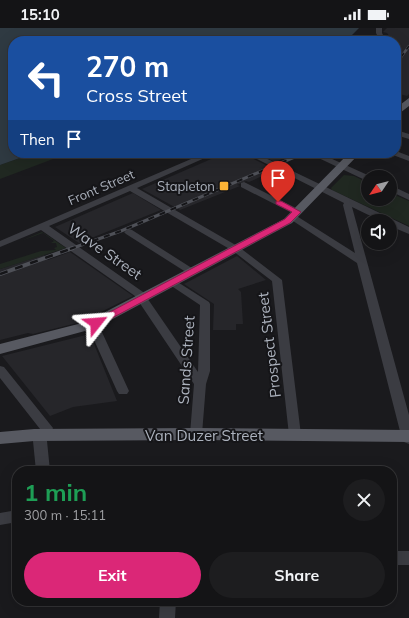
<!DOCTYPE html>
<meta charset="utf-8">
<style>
body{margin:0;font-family:Mulish,sans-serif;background:#1d1d1f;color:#f1f3f6;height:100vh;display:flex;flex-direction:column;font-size:15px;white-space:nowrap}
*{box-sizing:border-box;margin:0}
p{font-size:13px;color:#9d9ea1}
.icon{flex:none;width:22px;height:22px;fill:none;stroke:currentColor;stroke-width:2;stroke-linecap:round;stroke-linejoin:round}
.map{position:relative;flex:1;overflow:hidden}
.side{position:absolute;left:12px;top:438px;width:385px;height:140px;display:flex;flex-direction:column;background:#141416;border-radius:16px;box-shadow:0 4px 16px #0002,0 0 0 1px #333335}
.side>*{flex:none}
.banner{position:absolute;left:8px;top:8px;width:393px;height:122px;border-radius:16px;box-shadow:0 4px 16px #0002,0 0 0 1px #333335;background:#1a4fa0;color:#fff;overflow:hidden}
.needle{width:26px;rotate:235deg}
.buttons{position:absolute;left:361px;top:142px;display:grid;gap:8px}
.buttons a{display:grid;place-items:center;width:36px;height:36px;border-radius:50%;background:#141416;box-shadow:0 4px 16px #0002,0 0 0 1px #333335;font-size:20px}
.pin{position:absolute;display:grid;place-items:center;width:34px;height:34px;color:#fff;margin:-41px -17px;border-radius:50% 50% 50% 0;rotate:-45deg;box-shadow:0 0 4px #0007}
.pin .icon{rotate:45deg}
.me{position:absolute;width:44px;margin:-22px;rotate:62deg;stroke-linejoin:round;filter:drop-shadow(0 0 3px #0008)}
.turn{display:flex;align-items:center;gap:14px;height:84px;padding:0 12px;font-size:18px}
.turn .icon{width:52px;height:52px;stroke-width:2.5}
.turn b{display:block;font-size:28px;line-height:34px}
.then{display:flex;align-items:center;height:38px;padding:0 12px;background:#0003;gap:8px;font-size:15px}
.round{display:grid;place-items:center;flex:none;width:42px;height:42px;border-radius:21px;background:#1d1d1f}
.head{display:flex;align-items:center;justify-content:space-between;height:68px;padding:0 12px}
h1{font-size:24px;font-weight:700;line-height:30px;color:#1e9e55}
.cta{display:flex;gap:8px;margin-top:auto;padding:8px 12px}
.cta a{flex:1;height:46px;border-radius:24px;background:#db2777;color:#fff;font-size:16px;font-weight:700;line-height:46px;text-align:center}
.cta a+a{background:#1d1d1f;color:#f1f3f6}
.status{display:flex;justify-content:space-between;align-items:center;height:28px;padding:0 20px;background:#141416;direction:ltr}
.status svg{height:11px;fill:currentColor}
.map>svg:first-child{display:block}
.built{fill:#26262a}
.green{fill:#202821}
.water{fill:#2f3a42}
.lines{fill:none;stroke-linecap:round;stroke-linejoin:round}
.minor{fill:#3b3c42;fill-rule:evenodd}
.major{fill:#575961;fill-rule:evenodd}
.rail-far2-casing{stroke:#4e5057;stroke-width:2.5}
.rail-far1-casing{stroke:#4e5057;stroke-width:3}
.rail-casing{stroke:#4e5057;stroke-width:4}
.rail-far2{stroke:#151518;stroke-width:1.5;stroke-dasharray:4.5;stroke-linecap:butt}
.rail-far1{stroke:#151518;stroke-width:2;stroke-dasharray:6;stroke-linecap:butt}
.rail{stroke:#151518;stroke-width:2.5;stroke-dasharray:8;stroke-linecap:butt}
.route{fill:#db2777;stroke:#8e194d}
.poi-dot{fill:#fab235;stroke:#151518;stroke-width:1.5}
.labels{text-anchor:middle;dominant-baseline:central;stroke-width:4;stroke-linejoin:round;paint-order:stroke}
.far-poi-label{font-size:13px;fill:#acb2bd;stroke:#151518;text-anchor:end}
.far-street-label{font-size:13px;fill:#acb2bd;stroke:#151518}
.street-label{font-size:15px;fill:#acb2bd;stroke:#151518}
</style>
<div class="status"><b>15:10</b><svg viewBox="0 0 49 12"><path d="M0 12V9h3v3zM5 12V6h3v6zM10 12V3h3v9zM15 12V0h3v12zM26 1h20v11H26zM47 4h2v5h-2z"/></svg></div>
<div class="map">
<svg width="409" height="590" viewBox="0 0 409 590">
<rect width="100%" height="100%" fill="#1a1a1d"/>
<!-- built -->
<path class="built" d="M 387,0 L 409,0 L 409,66 L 407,68 L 396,65 L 396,13 L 393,13 L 387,5 L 383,4 Z
M 225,125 L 241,125 L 276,142 L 249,154 L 246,153 L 237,157 L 240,158 L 180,182 L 142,161 Z
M 257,125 L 296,125 L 275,134 Z
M 133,165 L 161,182 L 79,215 L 55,199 Z
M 70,224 L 133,268 L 81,294 L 33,306 L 28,305 L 0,312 L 0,241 L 40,228 L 44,227 L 48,232 Z
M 237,228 L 266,252 L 238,261 L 241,264 L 243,296 L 236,296 L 236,302 L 213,302 L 214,276 L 184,256 Z
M 90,306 L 117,373 L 73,379 L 50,388 L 2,328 Z"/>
<!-- green -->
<path class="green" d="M 34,125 L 69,125 L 0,151 L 0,137 Z
M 344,147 L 354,148 L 368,155 L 368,171 L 390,171 L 390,165 L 409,173 L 409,198 L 332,162 L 331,160 Z
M 42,204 L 66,220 L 0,241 L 0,236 L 41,223 L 56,222 L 54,220 L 57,219 L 56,215 L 51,215 L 54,213 L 43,205 L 21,213 Z"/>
<!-- water -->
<path class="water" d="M 0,0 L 359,0 L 346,13 L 13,13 L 13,125 L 34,125 L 0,137 Z"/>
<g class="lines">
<!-- minor -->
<path class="minor" d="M 376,0 L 382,0 L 382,5 L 386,13 L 380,13 L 376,5 Z
M 396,102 L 409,106 L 409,111 L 396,107 Z
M 396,123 L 409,128 L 409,133 L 393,127 L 392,125 L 396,125 Z
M 205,125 L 216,125 L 137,160 L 239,219 L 282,252 L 301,407 L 300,410 L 295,412 L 290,410 L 289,407 L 272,253 L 233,223 L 130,163 L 49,198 L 143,264 L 198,344 L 200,277 L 167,255 L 172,252 L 176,253 L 209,274 L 210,276 L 210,343 L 206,356 L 202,406 L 201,409 L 196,411 L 191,409 L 190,406 L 194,356 L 135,268 L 41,202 L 0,219 L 0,213 Z
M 245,125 L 255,125 L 409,199 L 409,206 L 390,198 L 390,193 L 381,193 L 352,179 L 409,387 L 409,416 L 404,414 L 402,411 L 357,235 L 287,189 L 289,187 L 295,187 L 355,225 L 343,177 L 344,175 Z
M 308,125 L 319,125 L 372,149 L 368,149 L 368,153 L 365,152 Z
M 244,154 L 300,182 L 302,184 L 300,186 L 294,186 L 241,159 L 241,155 Z
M 390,157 L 409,166 L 409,172 L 390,163 Z
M 129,201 L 132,202 L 198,244 L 193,247 L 189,246 L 126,206 L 124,204 Z
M 91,294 L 95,295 L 101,302 L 129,363 L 127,366 L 119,366 L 117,363 L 90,303 L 85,297 Z
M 0,338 L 4,339 L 53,400 L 47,413 L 50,443 L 36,443 L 33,413 L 40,401 L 0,350 Z
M 17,482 L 17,494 L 0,497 L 0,485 Z
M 392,523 L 409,523 L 409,537 L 392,537 Z
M 160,573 L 176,573 L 175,590 L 159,590 Z"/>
<!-- major -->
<path class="major" d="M 409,70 L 409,78 L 396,88 L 396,80 Z
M 349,125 L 360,125 L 292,195 L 96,300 L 0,326 L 0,316 L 86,294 L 284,191 Z
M 196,400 L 409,402 L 409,414 L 196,412 L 34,413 L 0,416 L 0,404 L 34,401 Z"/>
<defs>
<path id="rail-far2" d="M 396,36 L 409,18"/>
<path id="rail-far1" d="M 70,221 L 121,203 L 304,125"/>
<path id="rail" d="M 0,246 L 73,220"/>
</defs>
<!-- rail-far2 casing -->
<use href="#rail-far2" class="rail-far2-casing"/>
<!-- rail-far1 casing -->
<use href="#rail-far1" class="rail-far1-casing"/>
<!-- rail casing -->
<use href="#rail" class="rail-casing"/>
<!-- rail-far2 -->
<use href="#rail-far2" class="rail-far2"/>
<!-- rail-far1 -->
<use href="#rail-far1" class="rail-far1"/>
<!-- rail -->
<use href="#rail" class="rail"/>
</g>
<!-- route -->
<path class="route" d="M 276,173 L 281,173 L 301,184 L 290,195 L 99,297 L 93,297 L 93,293 L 285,191 L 292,184 L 276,176 Z"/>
<!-- markers -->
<rect class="poi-dot" x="219" y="153" width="10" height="10" rx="2"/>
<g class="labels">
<!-- far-poi labels -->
<g class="far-poi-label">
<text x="215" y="158">Stapleton</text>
</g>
<!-- far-street labels -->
<g class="far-street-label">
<text transform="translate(101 159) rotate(-23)">Front Street</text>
</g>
<!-- street labels -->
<g class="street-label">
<text transform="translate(105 223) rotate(35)">Wave Street</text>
<text transform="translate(269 317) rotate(-97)">Prospect Street</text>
<text transform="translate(186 332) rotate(-86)">Sands Street</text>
<text x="204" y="407">Van Duzer Street</text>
</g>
</g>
</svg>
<div class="buttons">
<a><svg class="needle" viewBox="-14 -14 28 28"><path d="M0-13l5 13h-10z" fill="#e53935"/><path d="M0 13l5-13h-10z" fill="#9d9ea1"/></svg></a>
<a><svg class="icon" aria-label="sound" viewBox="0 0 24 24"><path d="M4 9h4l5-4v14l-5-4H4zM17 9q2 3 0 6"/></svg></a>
</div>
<div class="pin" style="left:278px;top:174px;background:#d93025"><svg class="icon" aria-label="arrive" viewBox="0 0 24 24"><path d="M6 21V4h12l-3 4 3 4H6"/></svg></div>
<svg class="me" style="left:96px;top:295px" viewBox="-20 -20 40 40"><path d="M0-17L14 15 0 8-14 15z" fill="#db2777" stroke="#fff" stroke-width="4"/></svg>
<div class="banner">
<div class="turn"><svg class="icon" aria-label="left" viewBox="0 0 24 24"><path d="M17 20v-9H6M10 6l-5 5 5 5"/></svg><div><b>270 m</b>Cross Street</div></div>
<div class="then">Then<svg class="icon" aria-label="arrive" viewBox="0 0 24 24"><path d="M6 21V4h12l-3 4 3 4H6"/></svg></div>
</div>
<section class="side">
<div class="head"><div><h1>1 min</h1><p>300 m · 15:11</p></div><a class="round"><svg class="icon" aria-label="close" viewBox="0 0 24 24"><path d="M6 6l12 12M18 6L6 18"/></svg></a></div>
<div class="cta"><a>Exit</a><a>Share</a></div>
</section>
</div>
